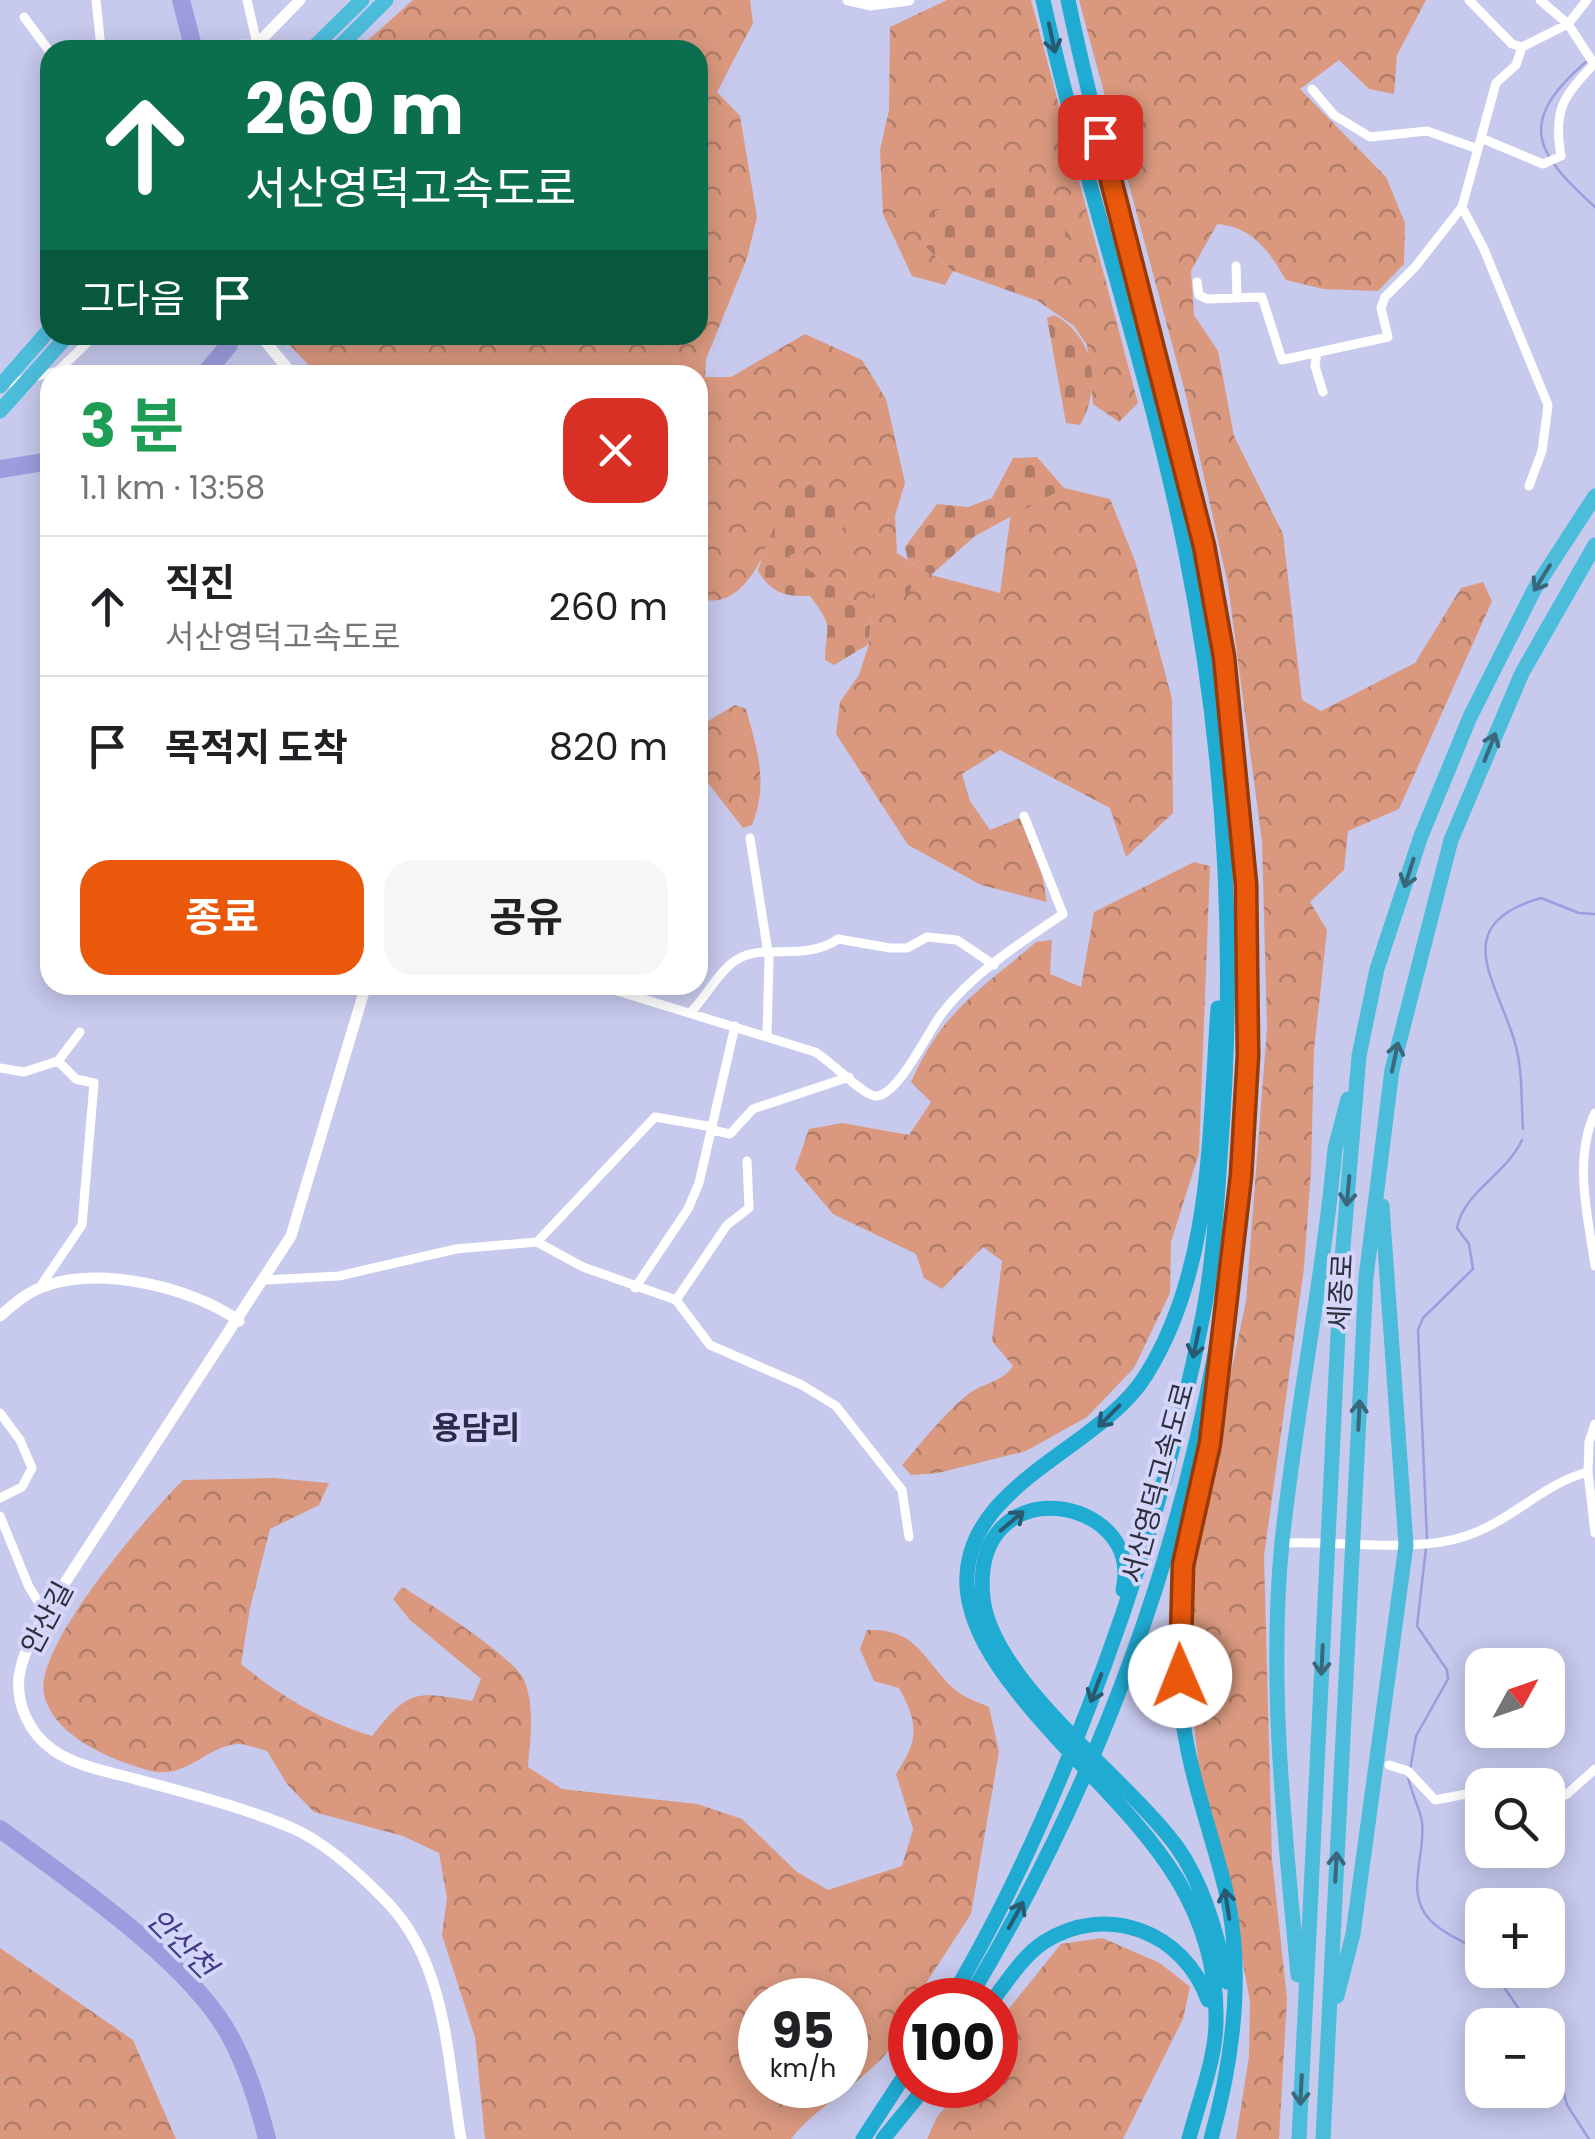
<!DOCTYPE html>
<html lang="ko">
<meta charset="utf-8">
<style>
body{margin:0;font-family:Poppins,"Noto Sans KR",sans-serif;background:#f6f6f6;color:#202124;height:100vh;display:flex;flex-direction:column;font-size:38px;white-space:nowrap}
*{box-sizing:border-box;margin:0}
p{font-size:32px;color:#757577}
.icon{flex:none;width:55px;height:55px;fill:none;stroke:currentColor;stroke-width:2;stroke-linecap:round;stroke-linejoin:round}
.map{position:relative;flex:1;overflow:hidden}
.side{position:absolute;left:40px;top:365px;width:668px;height:630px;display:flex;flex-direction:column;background:#fff;border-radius:30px;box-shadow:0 5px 25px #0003}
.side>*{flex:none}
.guide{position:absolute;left:40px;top:40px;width:668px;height:305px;border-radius:30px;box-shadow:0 5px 25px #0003;background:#0b6e4f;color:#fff;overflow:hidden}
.needle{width:65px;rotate:50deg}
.fabs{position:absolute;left:1465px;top:1648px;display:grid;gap:20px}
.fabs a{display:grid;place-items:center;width:100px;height:100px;border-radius:20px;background:#fff;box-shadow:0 5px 25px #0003;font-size:50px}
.speed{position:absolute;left:738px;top:1978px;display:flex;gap:20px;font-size:50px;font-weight:700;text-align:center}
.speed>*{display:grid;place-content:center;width:130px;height:130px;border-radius:50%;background:#fff;box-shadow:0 5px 25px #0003;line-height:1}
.speed small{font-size:25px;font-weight:400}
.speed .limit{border:15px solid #d22;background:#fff;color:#111}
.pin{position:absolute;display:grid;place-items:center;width:85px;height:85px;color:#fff;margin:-42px;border-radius:20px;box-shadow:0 5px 15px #0006}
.me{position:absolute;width:110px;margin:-55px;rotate:359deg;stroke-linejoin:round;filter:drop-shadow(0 0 8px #0008)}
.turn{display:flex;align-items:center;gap:35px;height:210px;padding:0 40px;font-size:45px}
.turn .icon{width:130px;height:130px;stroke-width:2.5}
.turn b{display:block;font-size:70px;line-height:85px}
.then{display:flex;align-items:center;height:95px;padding:0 40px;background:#0003;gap:20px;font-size:38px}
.round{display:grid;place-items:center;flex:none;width:105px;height:105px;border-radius:30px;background:#f6f6f6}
.summary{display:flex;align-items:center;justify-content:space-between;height:170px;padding:0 40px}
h1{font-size:60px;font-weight:700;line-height:75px;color:#1e9e55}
.cta{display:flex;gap:20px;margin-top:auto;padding:20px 40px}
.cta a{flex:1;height:115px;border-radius:30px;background:#ea580c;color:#fff;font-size:40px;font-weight:700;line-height:115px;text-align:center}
.cta a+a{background:#f6f6f6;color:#202124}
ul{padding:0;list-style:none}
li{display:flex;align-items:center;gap:30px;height:140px;padding:0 40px;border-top:2px solid #e0e0e0}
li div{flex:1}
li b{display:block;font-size:38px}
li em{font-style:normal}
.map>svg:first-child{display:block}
.forest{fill:url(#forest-crowns);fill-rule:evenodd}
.cemetery{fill:url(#cemetery-stones)}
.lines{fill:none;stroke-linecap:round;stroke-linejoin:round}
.stream{stroke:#9c9dde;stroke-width:2.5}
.river{stroke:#9c9dde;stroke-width:18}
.minor{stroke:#fff;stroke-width:9}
.tertiary{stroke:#fff;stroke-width:11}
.trunk{stroke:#4cbcdb;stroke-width:15}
.motorway{stroke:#1fabd2;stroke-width:15}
.oneway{stroke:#295a71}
.oneway2{stroke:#3a677c}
.route-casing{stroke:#983908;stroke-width:25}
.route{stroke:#ea580c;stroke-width:18}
.labels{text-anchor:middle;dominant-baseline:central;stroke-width:8;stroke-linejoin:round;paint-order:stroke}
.street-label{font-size:28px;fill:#2e2f3d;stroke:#d4d6fa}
.water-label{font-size:30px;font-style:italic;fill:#403a87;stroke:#d4d6fa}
.quarter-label{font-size:32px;font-weight:bold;fill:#2c2c48;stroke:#d4d6fa}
</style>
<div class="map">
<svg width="1595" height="2139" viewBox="0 0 1595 2139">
<defs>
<pattern id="forest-crowns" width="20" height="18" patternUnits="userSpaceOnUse" patternTransform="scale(2.5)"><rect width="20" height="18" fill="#da997f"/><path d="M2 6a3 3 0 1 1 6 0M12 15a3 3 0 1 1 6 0" fill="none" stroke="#b17d69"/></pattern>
<pattern id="cemetery-stones" width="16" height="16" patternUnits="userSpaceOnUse" patternTransform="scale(2.5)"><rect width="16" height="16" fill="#da997f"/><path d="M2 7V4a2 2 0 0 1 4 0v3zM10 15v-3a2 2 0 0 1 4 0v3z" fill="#b17d69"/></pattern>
</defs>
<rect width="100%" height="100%" fill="#c7c9ed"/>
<!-- forest -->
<path class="forest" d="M 413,0 L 750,0 L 753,23 L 717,92 L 740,116 L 757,217 L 747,258 L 706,359 L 705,377 L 731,377 L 805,334 L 862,360 L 886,399 L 905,483 L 895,516 L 897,553 L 931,575 L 1000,593 L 1011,513 L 1064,488 L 1110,499 L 1135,561 L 1172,699 L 1173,813 L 1126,857 L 1110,808 L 1000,750 L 962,774 L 970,801 L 990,830 L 1020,818 L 1042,875 L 1047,902 L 981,885 L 908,845 L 836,734 L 840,702 L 859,675 L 869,644 L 871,613 L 788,556 L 814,479 C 768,508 763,615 698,599 L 698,375 L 318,375 L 286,341 L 285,335 L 698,335 L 698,50 L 357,50 Z
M 947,0 L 1031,0 L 1138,403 L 1119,422 L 1093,404 L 1087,345 L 1074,326 L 1038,301 L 1037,264 L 923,245 L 953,271 L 945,285 L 912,276 L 883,214 L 880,150 L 889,110 L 890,27 Z
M 1079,0 L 1426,0 L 1397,55 L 1394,94 L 1369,89 L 1339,60 L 1300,89 L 1386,177 L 1405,223 L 1404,264 L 1378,291 L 1323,289 L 1286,280 C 1269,251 1253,227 1217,224 L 1191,271 L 1194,315 L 1218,351 L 1234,436 L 1283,534 L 1302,700 L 1321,711 L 1415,663 L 1461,588 L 1483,582 L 1492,601 L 1399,809 L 1348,831 L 1344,870 L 1310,902 L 1327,930 L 1314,1050 L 1311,1171 L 1304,1268 L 1264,1556 L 1272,1859 L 1287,1999 L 1279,2139 L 1236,2139 L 1249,2056 L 1250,2002 L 1227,1873 L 1200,1779 L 1191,1696 L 1189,1610 L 1197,1533 L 1246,1301 L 1267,1028 L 1262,842 L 1228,585 L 1185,392 Z
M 735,705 L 746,709 C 757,749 769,784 752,825 L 743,828 L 708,783 L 698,734 L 698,727 Z
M 1194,862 L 1210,866 L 1199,1153 L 1171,1242 L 1170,1293 L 1134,1368 L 1087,1417 L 1026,1451 L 938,1473 L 911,1475 L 902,1465 C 923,1441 943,1415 967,1395 C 982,1383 1003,1382 1013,1366 L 992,1341 L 1002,1261 L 983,1247 L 942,1289 L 924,1278 L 916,1254 L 833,1214 L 795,1169 L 809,1129 L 842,1123 L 909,1135 L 931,1102 L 911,1082 C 944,1009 978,992 1036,942 L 1052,940 L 1050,974 L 1081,987 L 1094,912 Z
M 273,1478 L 329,1483 L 319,1505 L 270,1529 L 250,1608 L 241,1664 C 283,1698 321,1720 372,1736 C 409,1689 415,1691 472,1701 L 481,1679 L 410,1620 L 393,1599 L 402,1587 C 426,1601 518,1659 525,1682 C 535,1711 530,1738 528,1767 L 562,1789 L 697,1804 L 742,1819 L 797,1872 L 828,1890 L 902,1866 L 913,1829 L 896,1774 C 919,1739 919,1725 899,1688 L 874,1681 L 860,1649 L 867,1630 C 918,1628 922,1659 954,1689 C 963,1697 978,1702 989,1707 L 999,1752 L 971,1914 L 915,2000 L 910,2000 C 908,2063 826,2093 791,2139 L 485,2139 L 475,2037 L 442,1935 L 447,1898 L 439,1853 L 403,1836 L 314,1812 L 287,1784 L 267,1751 C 258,1749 245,1743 237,1744 C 205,1747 187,1779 151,1771 C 114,1761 53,1737 44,1694 C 34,1646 148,1515 183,1480 ZM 845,2000 L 845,2085 L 760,2085 L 760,2000 Z
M 1102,1938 L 1160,1963 L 1190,1987 L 1183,2019 L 1123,2139 L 927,2139 L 937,2117 L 964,2085 L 995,2085 L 995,2035 L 1007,2011 L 1061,1944 Z
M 0,1948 L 133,2040 L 176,2139 L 0,2139 Z"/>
<!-- cemetery -->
<path class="cemetery" d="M 1021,176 L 1050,189 L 1073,250 L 1038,264 L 1038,301 L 953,271 L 923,245 L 933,212 Z
M 1054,315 C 1095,336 1102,387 1080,425 L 1066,423 L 1047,318 Z
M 1037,457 L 1064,488 L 975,536 L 931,575 L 908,560 L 905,547 L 937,504 L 968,507 L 992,498 L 1013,458 Z
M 814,479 L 836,501 L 844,527 L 789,556 L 861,606 L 888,581 L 904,575 L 913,582 L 909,593 L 880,604 L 871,613 L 869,644 L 834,665 L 825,660 C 826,623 835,629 810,596 C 784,597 772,593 758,571 C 768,536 784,499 814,479 Z"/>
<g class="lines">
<!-- stream -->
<path class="stream" d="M 1587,61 C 1516,122 1534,152 1595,207
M 1523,1129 C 1521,1100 1523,1071 1515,1043 C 1498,982 1446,925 1541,898 L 1579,913 L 1595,914
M 1427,1540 L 1418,1330 L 1423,1318 L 1473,1269 L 1469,1244 L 1457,1228 C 1464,1191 1506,1175 1522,1140
M 1410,1770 L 1416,1736 L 1448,1679 L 1447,1670 L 1417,1626 L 1426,1548
M 1408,1777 C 1411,1793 1420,1808 1422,1822 C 1426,1857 1404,1892 1430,1920 C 1445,1936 1466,1941 1482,1954
M 1492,1970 L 1530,2025
M 1548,2052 L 1557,2067 L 1567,2105 L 1589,2139"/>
<!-- river -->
<path class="river" d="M 181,0 L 194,50
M 204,375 L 229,345 L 229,335
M 0,469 L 50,461
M 0,1829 C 69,1880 192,1963 231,2038 C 247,2068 259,2106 267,2139"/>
<!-- minor -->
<path class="minor" d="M 96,0 L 101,48 L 257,44 L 247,0
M 1469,0 L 1512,44 L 1522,47
M 24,17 L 50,52
M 1312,89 L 1334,115 L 1370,137 L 1427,131 L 1478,149
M 1481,138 L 1543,164 L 1561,156 C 1553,109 1563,97 1594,64 L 1568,24 L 1540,0
M 1462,207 L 1483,247 L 1548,405 L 1542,451 L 1529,486
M 1236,266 L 1237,296
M 1197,282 L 1199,295 L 1207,299 L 1262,297 L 1282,360 L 1388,337 L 1381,308 L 1385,297 L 1415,267 L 1462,207 L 1496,83 L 1516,65 L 1522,47 L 1568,24 L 1587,0
M 1317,353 L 1315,366 L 1323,392
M 4,384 L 58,371 L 95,335
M 750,838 L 769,959 L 767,1036
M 598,985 L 815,1052 C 830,1060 865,1098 877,1096 C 900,1093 928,1031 943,1012 C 974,972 1022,942 1063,914 L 1024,816
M 691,1012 C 705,998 721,968 738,959 C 764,943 805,962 838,939 L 890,948 L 907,948 L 927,937 L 957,940 L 994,965
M 58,1061 L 80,1032
M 0,1068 L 24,1072 L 58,1061 L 76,1079 L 94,1083 L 82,1225 L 40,1287
M 1595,1113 C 1573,1159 1588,1217 1595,1266
M 712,1130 L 730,1134 L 753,1109 L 849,1077
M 537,1242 L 655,1117 L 713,1127
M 265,1280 L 339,1276 L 456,1249 L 537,1242 L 583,1267 L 676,1300 L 710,1345 L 802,1385 L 836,1406 L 902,1490 L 909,1537
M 635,1288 L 688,1209 L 699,1183 L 735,1026
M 676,1300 L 727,1225 L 749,1208 L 747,1161
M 0,1413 L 20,1440 L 32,1468 L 22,1487 L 0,1498
M 1588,1472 L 1595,1533
M 0,1516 L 29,1587 L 46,1614
M 1282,1543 C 1339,1540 1413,1554 1466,1536 C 1510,1522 1544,1483 1588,1472 L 1589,1442 L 1595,1424
M 1389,1765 L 1408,1771 L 1435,1800 L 1482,1791
M 1548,1793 L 1566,1795 L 1595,1769"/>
<!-- tertiary -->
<path class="tertiary" d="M 848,0 L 870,5 L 909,0
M 256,50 L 257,44 L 300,0
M 260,335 L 293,375
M 366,985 L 291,1236 L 53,1601 C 39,1625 23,1649 19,1677 C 16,1705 30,1734 53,1750 C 77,1767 110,1772 139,1780 C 190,1794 243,1807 292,1828 C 327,1843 361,1875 388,1903 C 447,1965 447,2059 461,2139
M 0,1316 C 14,1304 27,1292 45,1286 C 101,1266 192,1287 239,1321"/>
<!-- trunk -->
<path class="trunk" d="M 311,50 L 362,0
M 336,50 L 386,0
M 0,386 L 50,329
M 0,411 L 68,335
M 1298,1975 C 1285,1833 1268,1684 1282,1542 C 1296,1410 1323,1281 1335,1149 L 1348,1099
M 1337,1996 L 1353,1934 L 1406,1545 L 1382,1206
M 1299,2139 L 1341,1271 L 1359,1056 L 1377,969 L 1421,836 L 1470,717 L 1534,590 L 1595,496
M 1323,2139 L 1366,1277 L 1392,1070 L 1451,840 L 1522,673 L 1595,545"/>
<!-- motorway -->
<path class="motorway" d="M 1123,1590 C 1145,1494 969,1466 983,1598 C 992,1682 1127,1778 1177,1847 C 1204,1885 1218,1936 1227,1982
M 950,2000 C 1006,1907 1049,1810 1088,1709 C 1138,1580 1178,1446 1204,1310 C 1214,1256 1217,1199 1221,1144 C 1236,947 1225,749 1186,554 C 1149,367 1084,186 1043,0
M 968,2000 C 1215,1588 1295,1132 1224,658 C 1191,435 1114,220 1068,0
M 993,2000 C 1008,1980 1023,1956 1044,1942 C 1107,1902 1184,1932 1208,2000
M 863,2139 L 910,2067
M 883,2139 L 927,2085
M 1189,2139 C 1198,2103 1216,2059 1216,2021 C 1219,1869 1101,1799 1019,1694 C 995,1664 970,1627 967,1587 C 961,1484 1100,1450 1146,1375 C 1213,1268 1209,1131 1218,1008
M 1211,2139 C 1234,2056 1246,1961 1222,1876 C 1207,1819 1187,1766 1181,1706 C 1177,1659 1176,1609 1184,1562 C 1193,1509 1208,1458 1215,1405"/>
</g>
<!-- one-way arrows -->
<defs><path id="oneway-shaft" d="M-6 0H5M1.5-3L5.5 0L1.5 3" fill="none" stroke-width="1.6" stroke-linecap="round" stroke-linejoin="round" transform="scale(2.5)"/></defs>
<g class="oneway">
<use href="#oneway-shaft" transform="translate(1052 38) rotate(78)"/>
<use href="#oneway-shaft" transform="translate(1196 1343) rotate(102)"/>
<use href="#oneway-shaft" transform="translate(1109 1416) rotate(135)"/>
<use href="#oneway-shaft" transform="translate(1012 1521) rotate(-40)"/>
<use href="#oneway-shaft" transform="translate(1096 1688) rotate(111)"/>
<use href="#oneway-shaft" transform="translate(1227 1904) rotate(-99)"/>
<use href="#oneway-shaft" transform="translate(1016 1915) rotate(-61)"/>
</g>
<g class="oneway2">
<use href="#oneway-shaft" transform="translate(1542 578) rotate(122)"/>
<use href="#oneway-shaft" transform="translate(1490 747) rotate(-68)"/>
<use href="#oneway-shaft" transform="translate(1409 873) rotate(108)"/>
<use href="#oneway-shaft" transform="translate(1395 1057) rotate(-78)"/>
<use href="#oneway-shaft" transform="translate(1348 1191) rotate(95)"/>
<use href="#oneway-shaft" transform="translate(1359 1415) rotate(-87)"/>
<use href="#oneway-shaft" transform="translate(1322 1660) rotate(93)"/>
<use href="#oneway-shaft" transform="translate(1336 1867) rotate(-87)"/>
<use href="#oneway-shaft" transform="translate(1301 2090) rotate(93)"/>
</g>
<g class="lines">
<defs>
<path id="route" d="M 1100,137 L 1204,546 L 1224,657 L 1246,884 L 1248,1055 L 1241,1176 L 1210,1443 L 1183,1565 L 1180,1676"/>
</defs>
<!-- route casing -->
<use href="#route" class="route-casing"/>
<!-- route -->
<use href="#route" class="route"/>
</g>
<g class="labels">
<!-- street labels -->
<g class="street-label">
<text transform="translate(1341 1292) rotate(-87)">세종로</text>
<text transform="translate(1158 1483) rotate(-75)">서산영덕고속도로</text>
<text transform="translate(47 1618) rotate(-62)">안산길</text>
</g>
<!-- water labels -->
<g class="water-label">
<text transform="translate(182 1943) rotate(45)">안산천</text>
</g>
<!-- quarter labels -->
<g class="quarter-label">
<text x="476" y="1427">용담리</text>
</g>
</g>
</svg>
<div class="fabs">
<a><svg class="needle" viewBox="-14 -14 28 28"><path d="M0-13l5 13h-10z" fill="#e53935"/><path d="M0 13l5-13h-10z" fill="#757577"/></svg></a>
<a><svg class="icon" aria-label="search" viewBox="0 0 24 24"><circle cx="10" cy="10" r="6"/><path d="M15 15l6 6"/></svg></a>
<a>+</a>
<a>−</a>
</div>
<div class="speed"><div>95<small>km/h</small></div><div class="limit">100</div></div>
<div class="pin" style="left:1100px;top:137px;background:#d93025"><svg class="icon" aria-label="arrive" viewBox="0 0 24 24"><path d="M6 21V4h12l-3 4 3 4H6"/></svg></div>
<svg class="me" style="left:1180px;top:1676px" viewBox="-20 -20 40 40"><circle r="19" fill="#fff"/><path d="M0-13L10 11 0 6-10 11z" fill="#ea580c"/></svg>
<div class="guide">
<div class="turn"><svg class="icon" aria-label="ahead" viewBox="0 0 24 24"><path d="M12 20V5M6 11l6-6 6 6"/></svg><div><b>260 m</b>서산영덕고속도로</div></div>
<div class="then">그다음<svg class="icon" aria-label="arrive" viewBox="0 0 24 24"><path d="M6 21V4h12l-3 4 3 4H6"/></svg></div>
</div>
<section class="side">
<div class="summary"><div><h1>3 분</h1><p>1.1 km · 13:58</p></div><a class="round" style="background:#d93025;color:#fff"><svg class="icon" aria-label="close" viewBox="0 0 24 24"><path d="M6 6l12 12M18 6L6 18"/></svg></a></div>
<ul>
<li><svg class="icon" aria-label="ahead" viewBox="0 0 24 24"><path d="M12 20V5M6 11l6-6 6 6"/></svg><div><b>직진</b><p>서산영덕고속도로</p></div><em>260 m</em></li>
<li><svg class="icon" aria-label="arrive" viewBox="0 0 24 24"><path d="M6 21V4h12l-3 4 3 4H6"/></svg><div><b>목적지 도착</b></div><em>820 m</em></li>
</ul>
<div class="cta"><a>종료</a><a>공유</a></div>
</section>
</div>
